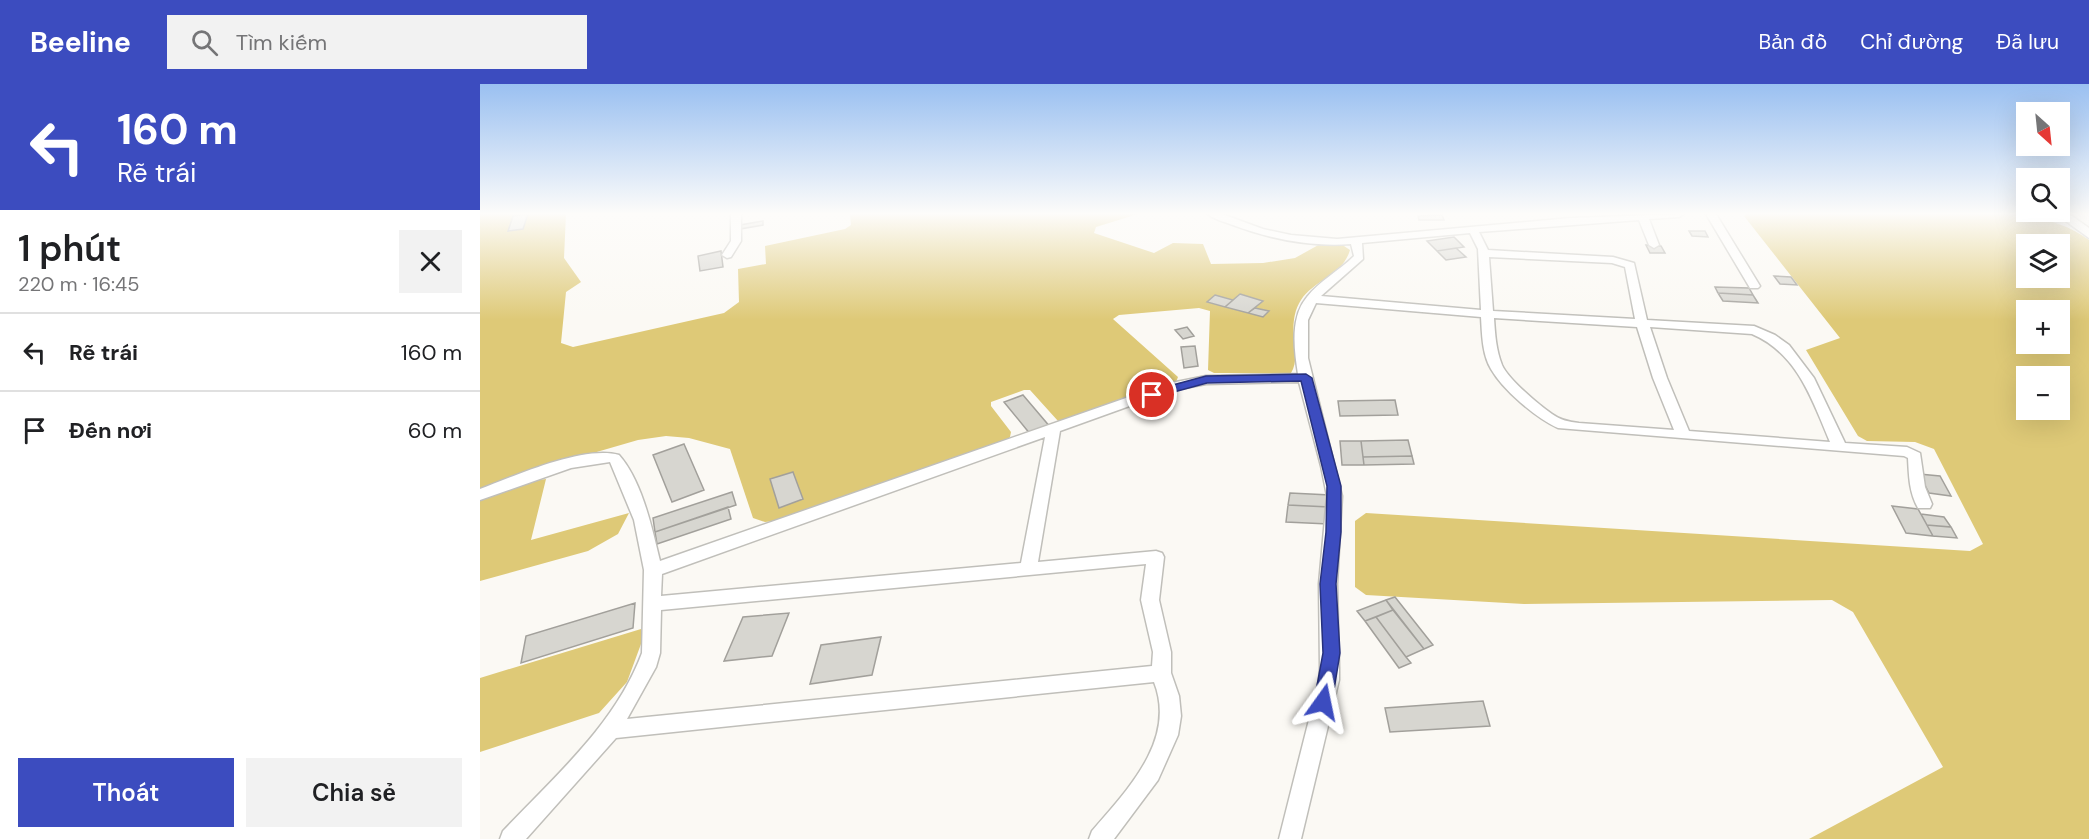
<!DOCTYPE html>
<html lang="vi">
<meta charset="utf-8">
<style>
body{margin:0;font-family:"DM Sans",sans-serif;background:#f2f2f2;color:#202124;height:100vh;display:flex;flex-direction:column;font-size:22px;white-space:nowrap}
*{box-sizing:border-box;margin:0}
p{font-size:20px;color:#757577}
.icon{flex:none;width:33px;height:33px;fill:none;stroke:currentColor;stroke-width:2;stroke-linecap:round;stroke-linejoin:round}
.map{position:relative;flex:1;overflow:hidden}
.panel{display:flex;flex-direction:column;background:#fff;width:480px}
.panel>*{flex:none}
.banner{background:#3c4cbf;color:#fff;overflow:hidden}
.needle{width:39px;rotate:153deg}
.tools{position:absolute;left:1536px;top:18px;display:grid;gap:12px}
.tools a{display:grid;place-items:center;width:54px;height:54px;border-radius:0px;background:#fff;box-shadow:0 6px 24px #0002;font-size:30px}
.pin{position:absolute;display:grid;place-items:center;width:51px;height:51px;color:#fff;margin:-26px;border:3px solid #fff;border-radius:50%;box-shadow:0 2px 6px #0007}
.me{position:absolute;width:66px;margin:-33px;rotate:12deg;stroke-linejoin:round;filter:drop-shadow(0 0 4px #0008)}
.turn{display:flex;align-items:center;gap:21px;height:126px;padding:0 18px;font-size:27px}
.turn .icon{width:78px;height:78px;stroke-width:2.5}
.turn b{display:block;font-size:42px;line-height:51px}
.round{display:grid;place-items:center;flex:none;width:63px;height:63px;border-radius:0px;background:#f2f2f2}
.head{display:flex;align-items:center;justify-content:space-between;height:102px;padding:0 18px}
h1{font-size:36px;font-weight:600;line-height:45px}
.primary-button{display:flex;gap:12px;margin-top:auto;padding:12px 18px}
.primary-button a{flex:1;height:69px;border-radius:0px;background:#3c4cbf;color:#fff;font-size:24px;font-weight:600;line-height:69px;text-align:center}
.primary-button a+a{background:#f2f2f2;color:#202124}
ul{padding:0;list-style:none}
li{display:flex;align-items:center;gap:18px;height:78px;padding:0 18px;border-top:2px solid #e0e0e0}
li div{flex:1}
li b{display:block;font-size:22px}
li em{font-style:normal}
header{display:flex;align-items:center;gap:36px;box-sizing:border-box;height:84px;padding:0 30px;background:#3c4cbf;color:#fff}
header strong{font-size:28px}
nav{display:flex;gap:33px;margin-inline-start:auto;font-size:21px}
.search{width:420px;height:54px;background:#f2f2f2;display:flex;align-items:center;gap:15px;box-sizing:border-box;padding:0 21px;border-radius:0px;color:#757577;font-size:22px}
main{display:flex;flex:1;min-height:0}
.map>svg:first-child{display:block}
.forest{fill:#dec977;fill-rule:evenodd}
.building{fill:#d7d6d0;stroke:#a2a09b;stroke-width:1.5}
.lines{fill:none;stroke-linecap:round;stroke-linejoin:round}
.minor-casing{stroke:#c0bfba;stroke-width:3}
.tertiary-casing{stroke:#c0bfba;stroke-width:3}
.minor{fill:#fff;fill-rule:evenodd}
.tertiary{fill:#fff;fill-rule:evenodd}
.route{fill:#3c4cbf;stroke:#27317c;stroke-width:1.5}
</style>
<header>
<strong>Beeline</strong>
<div class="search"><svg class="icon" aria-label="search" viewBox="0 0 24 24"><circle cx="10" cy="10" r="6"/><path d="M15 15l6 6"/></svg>Tìm kiếm</div>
<nav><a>Bản đồ</a><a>Chỉ đường</a><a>Đã lưu</a></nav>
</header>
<main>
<section class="panel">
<div class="banner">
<div class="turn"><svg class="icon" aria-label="left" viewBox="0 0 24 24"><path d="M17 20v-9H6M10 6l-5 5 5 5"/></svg><div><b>160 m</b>Rẽ trái</div></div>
</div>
<div class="head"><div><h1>1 phút</h1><p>220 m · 16:45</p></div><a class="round"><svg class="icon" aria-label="close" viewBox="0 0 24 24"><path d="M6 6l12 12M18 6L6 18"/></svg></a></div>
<ul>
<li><svg class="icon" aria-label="left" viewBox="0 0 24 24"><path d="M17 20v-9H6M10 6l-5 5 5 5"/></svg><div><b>Rẽ trái</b></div><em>160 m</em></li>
<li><svg class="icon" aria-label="arrive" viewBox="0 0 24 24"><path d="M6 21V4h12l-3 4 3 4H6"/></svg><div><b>Đến nơi</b></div><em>60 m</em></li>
</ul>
<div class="primary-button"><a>Thoát</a><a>Chia sẻ</a></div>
</section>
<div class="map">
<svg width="1609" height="755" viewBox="0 0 1609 755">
<rect width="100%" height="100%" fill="#fbf9f4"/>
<!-- forest -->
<path class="forest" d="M 0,130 L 86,130 L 84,174 L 101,198 L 86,208 L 81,259 L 93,263 L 244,229 L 259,218 L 258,185 L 286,180 L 285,162 L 365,145 L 371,141 L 370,130 L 658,130 L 616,143 L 614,149 L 674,169 L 693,159 L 723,160 L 731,180 L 783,179 L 815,174 L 842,159 L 861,160 L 870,166 C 863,191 834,196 821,216 C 804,243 823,270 811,289 L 734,289 L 728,286 L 730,227 L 719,224 L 639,231 L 633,235 L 698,293 L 696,298 L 586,338 L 578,337 L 550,306 L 544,306 L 511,318 L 511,322 L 531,348 L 530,353 L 523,360 L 303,436 L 285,438 L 273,434 L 250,365 L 209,354 L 186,352 L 158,356 L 58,385 L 0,406 Z
M 1267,130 L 1530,130 C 1560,134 1584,138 1609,156 L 1609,755 L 1329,755 L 1463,683 L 1373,528 L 1352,516 L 1044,520 L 886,511 L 875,503 L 875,437 L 886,429 L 1490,467 L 1503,460 L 1454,365 L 1435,358 L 1387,357 L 1378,352 L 1326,266 L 1360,254 L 1264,132 ZM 1580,160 L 1580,194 L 1546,194 L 1546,160 ZM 1546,226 L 1580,226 L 1580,260 L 1546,260 ZM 1546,292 L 1580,292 L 1580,326 L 1546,326 Z
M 66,395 L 51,456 L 149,429 L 138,450 L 108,467 L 0,497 L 0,415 L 52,397 Z
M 161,545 L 161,560 L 147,598 L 119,629 L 0,668 L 0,594 Z"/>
<!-- building -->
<path class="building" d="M 48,130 L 43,145 L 28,147 L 33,132 Z
M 962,131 L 964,136 L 939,136 L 938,132 Z
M 283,137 L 283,141 L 260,145 L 260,141 Z
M 1209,147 L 1225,147 L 1228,153 L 1212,152 Z
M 974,153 L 984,163 L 957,167 L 947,157 Z
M 1166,161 L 1181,162 L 1185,169 L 1170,169 Z
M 976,164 L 986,173 L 966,176 L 957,167 Z
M 241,167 L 243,183 L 220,187 L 218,172 Z
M 1294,192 L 1311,193 L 1317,201 L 1300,200 Z
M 1235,203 L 1269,204 L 1273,211 L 1238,209 Z
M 1238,209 L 1273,211 L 1278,219 L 1243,217 Z
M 760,210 L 783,217 L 768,229 L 745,223 Z
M 735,211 L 753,216 L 745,223 L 727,218 Z
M 775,224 L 789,227 L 783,233 L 768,229 Z
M 707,243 L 714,252 L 703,255 L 695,246 Z
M 715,262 L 718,282 L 704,284 L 701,263 Z
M 543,311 L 571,344 L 551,351 L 524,318 Z
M 915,316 L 918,331 L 860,332 L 858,317 Z
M 928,356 L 932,372 L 883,373 L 881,357 Z
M 860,357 L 881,357 L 884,381 L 862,381 Z
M 204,360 L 224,406 L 192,418 L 173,371 Z
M 932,372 L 934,380 L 884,381 L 883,373 Z
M 313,388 L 323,415 L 299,424 L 290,395 Z
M 1439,390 L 1460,392 L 1471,412 L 1449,409 Z
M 252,408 L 256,421 L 175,448 L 173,434 Z
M 810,409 L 850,411 L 849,423 L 808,421 Z
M 808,421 L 849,423 L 848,440 L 806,438 Z
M 1412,422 L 1438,425 L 1453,452 L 1426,449 Z
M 248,423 L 251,435 L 177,460 L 175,448 Z
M 1441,430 L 1464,433 L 1471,443 L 1447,441 Z
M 1447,441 L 1471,443 L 1477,454 L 1453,452 Z
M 915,513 L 953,561 L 944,565 L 906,516 Z
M 906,516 L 913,526 L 885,537 L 877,527 Z
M 155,519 L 153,544 L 41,579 L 46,552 Z
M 913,526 L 944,565 L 926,573 L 896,533 Z
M 309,529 L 292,572 L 244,577 L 263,533 Z
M 896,533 L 926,573 L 931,579 L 919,584 L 885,537 Z
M 401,553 L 392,591 L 330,600 L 341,561 Z
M 1003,617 L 1010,642 L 910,648 L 905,624 Z"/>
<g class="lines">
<defs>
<path id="minor" d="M 251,130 L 261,130 L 261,157 L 251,173 L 247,174 L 242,171 L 251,157 Z
M 728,130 L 742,130 L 783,145 L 811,151 L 857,155 L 1090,134 L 1204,130 L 1199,133 L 1169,135 L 1179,161 L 1174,164 L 1169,161 L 1159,136 L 999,148 L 1008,166 L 1133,173 L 1154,179 L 1167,236 L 1274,242 L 1295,251 L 1309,261 L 1334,294 L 1365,359 L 1427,363 L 1440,369 L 1445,403 L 1452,420 L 1450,424 L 1438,424 C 1429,408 1429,392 1428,374 L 1424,372 L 1078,344 C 1056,334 1023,306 1011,285 C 1002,270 1002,249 1001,233 L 836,219 L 828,236 L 828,274 L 862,412 L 857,500 L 859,584 L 859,596 L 821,755 L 799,755 L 839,596 L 840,584 L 839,500 L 847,412 L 841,382 L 819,298 L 726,300 L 694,306 L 580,347 L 558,478 L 676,467 L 682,469 L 684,473 L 679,516 L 691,568 L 691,589 L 699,612 L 701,632 L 698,651 L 678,696 L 634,755 L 609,755 L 612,747 C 647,706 697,656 674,598 L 136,654 L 46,755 L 20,755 L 23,747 C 74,693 135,641 162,569 L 164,486 L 154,436 L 130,378 L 91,384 L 0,416 L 0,405 C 35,392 103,361 139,371 C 162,397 172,444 180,477 L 686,300 L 726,292 L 818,290 C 814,265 810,233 827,213 C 839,197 859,187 874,172 L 871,160 C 832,163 790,155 753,141 C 745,138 735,136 728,130 ZM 990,149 L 998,165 L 1001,226 L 841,212 L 883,175 L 882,159 ZM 1009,173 L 1132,179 L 1145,183 L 1155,235 L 1013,227 ZM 1014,234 L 1157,243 L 1173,294 L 1194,346 L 1099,339 C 1089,338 1080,336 1072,330 C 1059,321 1028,295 1022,281 C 1016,266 1015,250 1014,234 ZM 1170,243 L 1272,250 C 1317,269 1332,315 1350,358 L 1209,347 L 1187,294 ZM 565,353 L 541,479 L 181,512 L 182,490 ZM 666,480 L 661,516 L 673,568 L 672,582 L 147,635 L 176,583 L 180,569 L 181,526 Z
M 1226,130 L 1236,130 L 1280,202 L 1278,204 L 1270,204 Z
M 1556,130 L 1588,130 L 1589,131 C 1582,136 1563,135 1556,130 Z"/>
<path id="tertiary" d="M 1576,130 L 1589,130 L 1609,144 L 1609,154 Z"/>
</defs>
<!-- minor casing -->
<use href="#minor" class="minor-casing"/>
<!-- tertiary casing -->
<use href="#tertiary" class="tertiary-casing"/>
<!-- minor -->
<use href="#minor" class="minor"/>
<!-- tertiary -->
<use href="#tertiary" class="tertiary"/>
</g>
<!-- sky -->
<linearGradient id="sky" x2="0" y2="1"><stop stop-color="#9ac0f1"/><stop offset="0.55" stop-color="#fdfcfa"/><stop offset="1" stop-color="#fdfcfa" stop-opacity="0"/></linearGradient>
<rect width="1609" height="236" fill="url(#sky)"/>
<!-- route -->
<path class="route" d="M 826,290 L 832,294 L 861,402 L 861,448 L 856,500 L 860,569 L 852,618 L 850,624 L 843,626 L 837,624 L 834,618 L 843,569 L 840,500 L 846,448 L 847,402 L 821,297 L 727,299 L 672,314 L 665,311 L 667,308 L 726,292 Z"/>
</svg>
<div class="tools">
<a><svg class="needle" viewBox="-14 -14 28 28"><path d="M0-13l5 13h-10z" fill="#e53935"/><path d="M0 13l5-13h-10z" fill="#757577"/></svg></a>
<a><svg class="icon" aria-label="search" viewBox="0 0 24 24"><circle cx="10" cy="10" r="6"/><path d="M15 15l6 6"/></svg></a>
<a><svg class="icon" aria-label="layers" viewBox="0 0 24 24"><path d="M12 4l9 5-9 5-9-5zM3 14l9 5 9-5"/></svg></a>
<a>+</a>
<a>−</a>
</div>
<div class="pin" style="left:672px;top:311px;background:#d93025"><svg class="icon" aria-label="arrive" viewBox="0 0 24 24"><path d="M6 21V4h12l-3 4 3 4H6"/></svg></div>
<svg class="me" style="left:843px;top:618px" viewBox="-20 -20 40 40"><path d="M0-17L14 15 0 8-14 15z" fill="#3c4cbf" stroke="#fff" stroke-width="4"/></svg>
</div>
</main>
